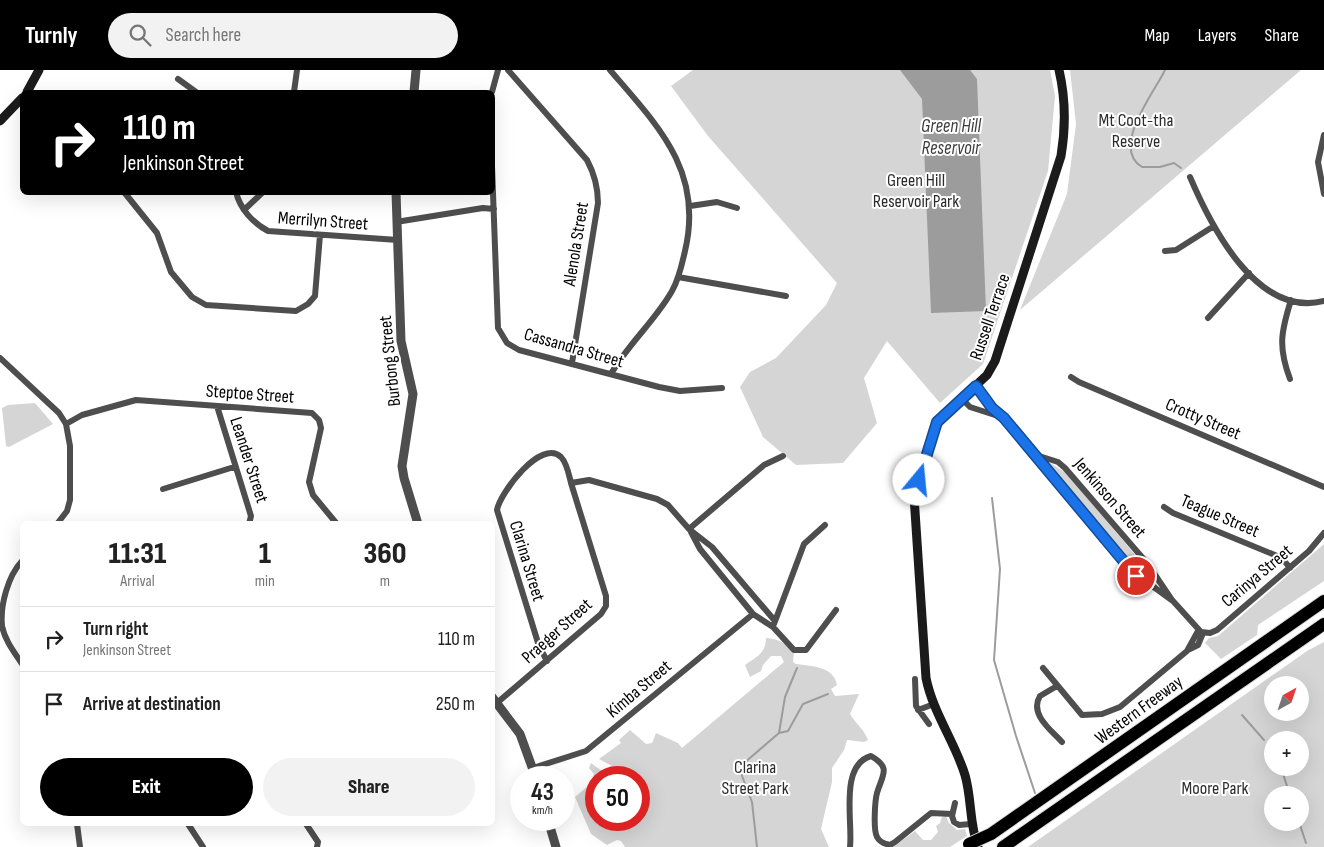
<!DOCTYPE html>
<meta charset="utf-8">
<style>
body{margin:0;font-family:"Sofia Sans Condensed",sans-serif;background:#f2f2f2;color:#222;height:100vh;display:flex;flex-direction:column;font-size:19px;white-space:nowrap}
*{box-sizing:border-box;margin:0}
p{font-size:16px;color:#767676}
.icon{flex:none;width:28px;height:28px;fill:none;stroke:currentColor;stroke-width:2;stroke-linecap:round;stroke-linejoin:round}
.map{position:relative;flex:1;overflow:hidden}
.sheet{position:absolute;left:20px;top:451px;width:475px;height:305px;display:flex;flex-direction:column;background:#fff;border-radius:8px;box-shadow:0 5px 20px #0002}
.sheet>*{flex:none}
.banner{position:absolute;left:20px;top:20px;width:475px;height:105px;border-radius:8px;box-shadow:0 5px 20px #0002;background:#000;color:#fff;overflow:hidden}
.needle{width:32px;rotate:40deg}
.controls{position:absolute;left:1264px;top:606px;display:grid;gap:10px}
.controls a{display:grid;place-items:center;width:45px;height:45px;border-radius:50%;background:#fff;box-shadow:0 5px 20px #0002;font-size:25px}
.speed{position:absolute;left:510px;top:696px;display:flex;gap:10px;font-size:25px;font-weight:700;text-align:center}
.speed>*{display:grid;place-content:center;width:65px;height:65px;border-radius:50%;background:#fff;box-shadow:0 5px 20px #0002;line-height:1}
.speed small{font-size:12px;font-weight:400}
.speed .limit{border:8px solid #d22;background:#fff;color:#111}
.pin{position:absolute;display:grid;place-items:center;width:42px;height:42px;color:#fff;margin:-21px;border:2px solid #fff;border-radius:50%;box-shadow:0 1px 5px #0007}
.me{position:absolute;width:55px;margin:-28px;rotate:17deg;stroke-linejoin:round;filter:drop-shadow(0 0 4px #0008)}
.turn{display:flex;align-items:center;gap:18px;height:105px;padding:0 20px;font-size:22px}
.turn .icon{width:65px;height:65px;stroke-width:2.5}
.turn b{display:block;font-size:35px;line-height:42px}
.eta{display:flex;justify-content:space-evenly;align-items:center;height:85px;text-align:center}
.eta b{font-size:30px;font-weight:800;line-height:35px}
.action{display:flex;gap:10px;margin-top:auto;padding:10px 20px}
.action a{flex:1;height:58px;border-radius:30px;background:#000;color:#fff;font-size:20px;font-weight:800;line-height:58px;text-align:center}
.action a+a{background:#f2f2f2;color:#222}
ul{padding:0;list-style:none}
li{display:flex;align-items:center;gap:15px;height:65px;padding:0 20px;border-top:1px solid #e0e0e0}
li div{flex:1}
li b{display:block;font-size:19px}
li em{font-style:normal}
header{display:flex;align-items:center;gap:30px;box-sizing:border-box;height:70px;padding:0 25px;background:#000;color:#fff}
header strong{font-size:24px}
nav{display:flex;gap:28px;margin-inline-start:auto;font-size:18px}
.search{width:350px;height:45px;background:#f2f2f2;display:flex;align-items:center;gap:12px;box-sizing:border-box;padding:0 18px;border-radius:28px;color:#767676;font-size:19px}
.map>svg:first-child{display:block}
.green{fill:#d5d5d5;fill-rule:evenodd}
.water{fill:#9c9c9c}
.lines{fill:none;stroke-linecap:round;stroke-linejoin:round}
.stream{stroke:#9c9c9c;stroke-width:2}
.motorway-casing{stroke:#dbdbdb;stroke-width:14}
.minor{stroke:#4e4e4e;stroke-width:6}
.tertiary{stroke:#4e4e4e;stroke-width:9}
.secondary{stroke:#1b1b1b;stroke-width:9}
.motorway{stroke:#000;stroke-width:12}
.motorway-bridge-casing{stroke:#dbdbdb;stroke-width:14;stroke-linecap:butt}
.motorway-bridge{stroke:#000;stroke-width:12}
.route-casing{stroke:#114b97;stroke-width:12}
.route{stroke:#1a73e8;stroke-width:9}
.labels{text-anchor:middle;dominant-baseline:central;stroke-width:4;stroke-linejoin:round;paint-order:stroke}
.park-label{font-size:18px;fill:#2c2c2c;stroke:#fff}
.street-label{font-size:18px;fill:#000;stroke:#fff}
.water-label{font-size:19px;font-style:italic;fill:#3d3d3d;stroke:#fff}
</style>
<header>
<strong>Turnly</strong>
<div class="search"><svg class="icon" aria-label="search" viewBox="0 0 24 24"><circle cx="10" cy="10" r="6"/><path d="M15 15l6 6"/></svg>Search here</div>
<nav><a>Map</a><a>Layers</a><a>Share</a></nav>
</header>
<div class="map">
<svg width="1324" height="777" viewBox="0 0 1324 777">
<rect width="100%" height="100%" fill="#fff"/>
<!-- green -->
<path class="green" d="M 693,0 L 1050,0 L 1055,26 L 1048,101 L 983,294 L 940,333 L 887,271 L 864,308 L 877,353 L 843,393 L 796,395 L 763,367 L 740,317 L 750,302 L 776,288 L 826,235 L 837,213 L 708,66 L 671,16 Z
M 1070,0 L 1301,0 L 1020,240 L 1067,124 L 1076,54 Z
M 35,333 L 53,354 L 9,377 L 6,376 L 2,338 L 8,335 Z
M 1049,392 L 1066,403 L 1148,500 L 1158,517 L 1136,500 L 1046,393 Z
M 1324,474 L 1324,511 L 1258,555 L 1257,565 L 1221,589 L 1205,573 L 1209,568 L 1218,566 Z
M 766,568 C 779,569 785,573 794,582 L 793,592 L 796,594 C 810,596 834,596 837,615 L 831,619 L 835,626 L 859,624 L 850,644 C 856,654 864,659 868,670 L 864,672 L 847,670 L 844,680 L 832,698 L 832,712 L 821,759 L 829,777 L 625,777 L 621,771 L 617,770 L 607,775 L 591,764 L 575,727 L 589,715 L 594,704 L 589,698 L 591,693 L 602,701 L 604,707 L 596,708 L 596,750 L 639,750 L 639,708 L 626,707 L 614,697 L 599,689 L 621,673 L 619,670 L 630,660 L 646,674 L 652,673 L 656,663 L 678,673 L 682,678 L 784,592 L 781,586 L 771,586 L 763,595 L 761,601 L 750,607 L 745,595 C 757,587 766,583 766,568 Z
M 1324,572 L 1324,777 L 1028,777 L 1307,581 ZM 1272,615 L 1300,615 L 1300,642 L 1272,642 ZM 1272,670 L 1300,670 L 1300,698 L 1272,698 ZM 1272,725 L 1300,725 L 1300,752 L 1272,752 Z
M 946,746 L 949,753 L 957,760 L 965,759 L 967,766 L 950,777 L 893,777 L 915,761 L 923,770 L 931,770 L 938,762 L 936,756 L 940,753 L 942,747 Z"/>
<!-- water -->
<path class="water" d="M 900,0 L 970,0 L 977,9 L 986,241 L 931,243 L 922,29 Z"/>
<g class="lines">
<!-- stream -->
<path class="stream" d="M 1165,0 C 1154,23 1110,78 1142,97 L 1160,97 L 1174,93 L 1181,98
M 992,428 L 1000,499 L 994,590 L 1016,666 L 1035,723
M 1242,645 L 1264,670
M 779,663 L 788,661 L 803,634 L 828,624
M 1271,680 L 1272,682
M 1281,698 L 1290,725
M 1299,752 L 1306,773
M 757,777 L 752,732 L 742,706 L 743,694 L 779,663 L 785,627 L 797,598"/>
<defs>
<path id="motorway" d="M 991,764 L 1324,531
M 1003,777 L 1324,554"/>
</defs>
<!-- motorway casing -->
<use href="#motorway" class="motorway-casing"/>
<!-- minor -->
<path class="minor" d="M 508,0 L 587,90 C 595,105 598,117 598,133 L 572,293
M 610,0 C 658,56 704,101 685,181 C 682,194 679,209 672,221 C 655,251 628,274 611,304
M 178,9 L 196,22
M 294,22 L 297,0
M 492,22 L 498,0
M 1324,65 L 1318,92 L 1324,124
M 492,96 L 498,258 L 507,273 L 519,280 L 659,317 L 680,321 L 722,318
M 1190,107 C 1211,156 1257,248 1324,231
M 124,122 L 157,163 L 171,202 L 192,227 L 206,235 L 296,241 L 308,234 L 315,226 L 320,165
M 236,122 C 240,139 253,153 268,161 L 398,170
M 690,136 L 717,132 L 737,138
M 244,140 L 263,122
M 396,152 L 483,138 L 494,139
M 1165,181 L 1176,180 L 1214,156
M 678,207 L 786,226
M 1208,248 L 1249,203
M 0,288 L 59,343 L 66,354 L 70,376 L 70,430 L 67,441 L 57,454
M 1071,307 L 1079,312 L 1324,417
M 1290,309 C 1278,277 1281,262 1291,230
M 976,316 L 992,338 L 1002,347 L 1133,502 L 1173,531 L 1201,562 L 1210,563 L 1217,560 L 1309,481 L 1324,463
M 961,328 L 970,337 L 998,346
M 217,336 L 251,446 L 249,454
M 66,354 L 82,345 L 136,330 L 312,343 L 319,350 L 321,358 L 309,412 L 313,425 L 337,454
M 1036,385 L 1058,392 L 1065,398 L 1147,493 L 1172,530
M 163,419 L 234,397
M 1164,437 L 1173,443 L 1282,488 L 1290,498
M 689,459 L 764,395 L 783,386
M 691,462 L 700,479 L 753,544 L 773,557 L 794,580 L 806,580 L 836,540
M 22,491 C 8,506 0,535 2,556 C 5,571 15,583 22,594
M 774,554 L 804,474 L 825,455
M 1190,579 L 1198,575 L 1203,563
M 547,591 L 539,576 L 497,440 C 500,423 541,368 561,387 C 567,393 569,405 571,413 L 589,410 L 657,429 L 668,435 L 689,459 L 712,477 L 775,551
M 1043,598 L 1082,645 L 1102,644 L 1120,637 L 1187,581 L 1198,561
M 915,609 L 916,636 L 929,654
M 1057,616 L 1040,626 C 1029,644 1051,660 1062,672
M 498,632 L 601,544 L 606,536 L 606,526 L 571,413
M 918,640 L 934,634
M 533,698 L 586,681 L 753,544
M 955,733 L 952,746 L 954,752 L 959,755 L 971,754
M 77,754 L 80,777
M 188,754 L 203,777
M 306,754 L 318,772 L 317,777
M 850,777 C 853,752 839,695 871,686 C 892,698 882,705 877,723 C 875,730 873,760 877,767 C 879,771 885,774 890,775 L 895,772 L 931,743 L 952,744"/>
<!-- tertiary -->
<path class="tertiary" d="M 414,22 L 416,0
M 396,122 L 401,271 L 413,324 L 402,396 L 404,408 L 418,454
M 492,627 L 520,664 L 536,708
M 548,750 L 556,777"/>
<!-- secondary -->
<path class="secondary" d="M 27,22 L 39,0
M 0,51 L 22,28
M 978,777 C 969,753 972,729 965,705 C 955,672 933,643 926,608 L 914,426 L 937,352 L 987,305 L 995,291 L 1061,86 C 1066,56 1066,30 1059,0"/>
<!-- motorway -->
<use href="#motorway" class="motorway"/>
<defs>
<path id="motorway-bridge" d="M 969,774 L 991,764"/>
</defs>
<!-- motorway-bridge casing -->
<use href="#motorway-bridge" class="motorway-bridge-casing"/>
<!-- motorway-bridge -->
<use href="#motorway-bridge" class="motorway-bridge"/>
</g>
<g class="lines">
<defs>
<path id="route" d="M 919,410 L 937,352 L 976,316 L 992,338 L 1004,348 L 1136,506"/>
</defs>
<!-- route casing -->
<use href="#route" class="route-casing"/>
<!-- route -->
<use href="#route" class="route"/>
</g>
<g class="labels">
<!-- park labels -->
<g class="park-label">
<text x="1136" y="50">Mt Coot-tha<tspan x="1136" dy="21">Reserve</tspan></text>
<text x="916" y="110">Green Hill<tspan x="916" dy="21">Reservoir Park</tspan></text>
<text x="755" y="697">Clarina<tspan x="755" dy="21">Street Park</tspan></text>
<text x="1215" y="718">Moore Park</text>
</g>
<!-- street labels -->
<g class="street-label">
<text transform="translate(323 151) rotate(4)">Merrilyn Street</text>
<text transform="translate(576 174) rotate(-81)">Alenola Street</text>
<text transform="translate(990 247) rotate(-71)">Russell Terrace</text>
<text transform="translate(574 278) rotate(16)">Cassandra Street</text>
<text transform="translate(390 291) rotate(-96)">Burbong Street</text>
<text transform="translate(250 324) rotate(4)">Steptoe Street</text>
<text transform="translate(1203 349) rotate(23)">Crotty Street</text>
<text transform="translate(249 390) rotate(72)">Leander Street</text>
<text transform="translate(1110 428) rotate(49)">Jenkinson Street</text>
<text transform="translate(1220 446) rotate(23)">Teague Street</text>
<text transform="translate(527 491) rotate(73)">Clarina Street</text>
<text transform="translate(1257 506) rotate(-40)">Carinya Street</text>
<text transform="translate(557 561) rotate(-42)">Praeger Street</text>
<text transform="translate(639 619) rotate(-40)">Kimba Street</text>
<text transform="translate(1139 640) rotate(-36)">Western Freeway</text>
</g>
<!-- water labels -->
<g class="water-label">
<text x="951" y="56">Green Hill<tspan x="951" dy="22">Reservoir</tspan></text>
</g>
</g>
</svg>
<div class="controls">
<a><svg class="needle" viewBox="-14 -14 28 28"><path d="M0-13l5 13h-10z" fill="#e53935"/><path d="M0 13l5-13h-10z" fill="#767676"/></svg></a>
<a>+</a>
<a>−</a>
</div>
<div class="speed"><div>43<small>km/h</small></div><div class="limit">50</div></div>
<div class="pin" style="left:1136px;top:506px;background:#d93025"><svg class="icon" aria-label="arrive" viewBox="0 0 24 24"><path d="M6 21V4h12l-3 4 3 4H6"/></svg></div>
<svg class="me" style="left:919px;top:410px" viewBox="-20 -20 40 40"><circle r="19" fill="#fff"/><path d="M0-13L10 11 0 6-10 11z" fill="#1a73e8"/></svg>
<div class="banner">
<div class="turn"><svg class="icon" aria-label="right" viewBox="0 0 24 24"><path d="M7 20v-9h11M14 6l5 5-5 5"/></svg><div><b>110 m</b>Jenkinson Street</div></div>
</div>
<section class="sheet">
<div class="eta">
<div><b>11:31</b><p>Arrival</p></div>
<div><b>1</b><p>min</p></div>
<div><b>360</b><p>m</p></div>
</div>
<ul>
<li><svg class="icon" aria-label="right" viewBox="0 0 24 24"><path d="M7 20v-9h11M14 6l5 5-5 5"/></svg><div><b>Turn right</b><p>Jenkinson Street</p></div><em>110 m</em></li>
<li><svg class="icon" aria-label="arrive" viewBox="0 0 24 24"><path d="M6 21V4h12l-3 4 3 4H6"/></svg><div><b>Arrive at destination</b></div><em>250 m</em></li>
</ul>
<div class="action"><a>Exit</a><a>Share</a></div>
</section>
</div>
